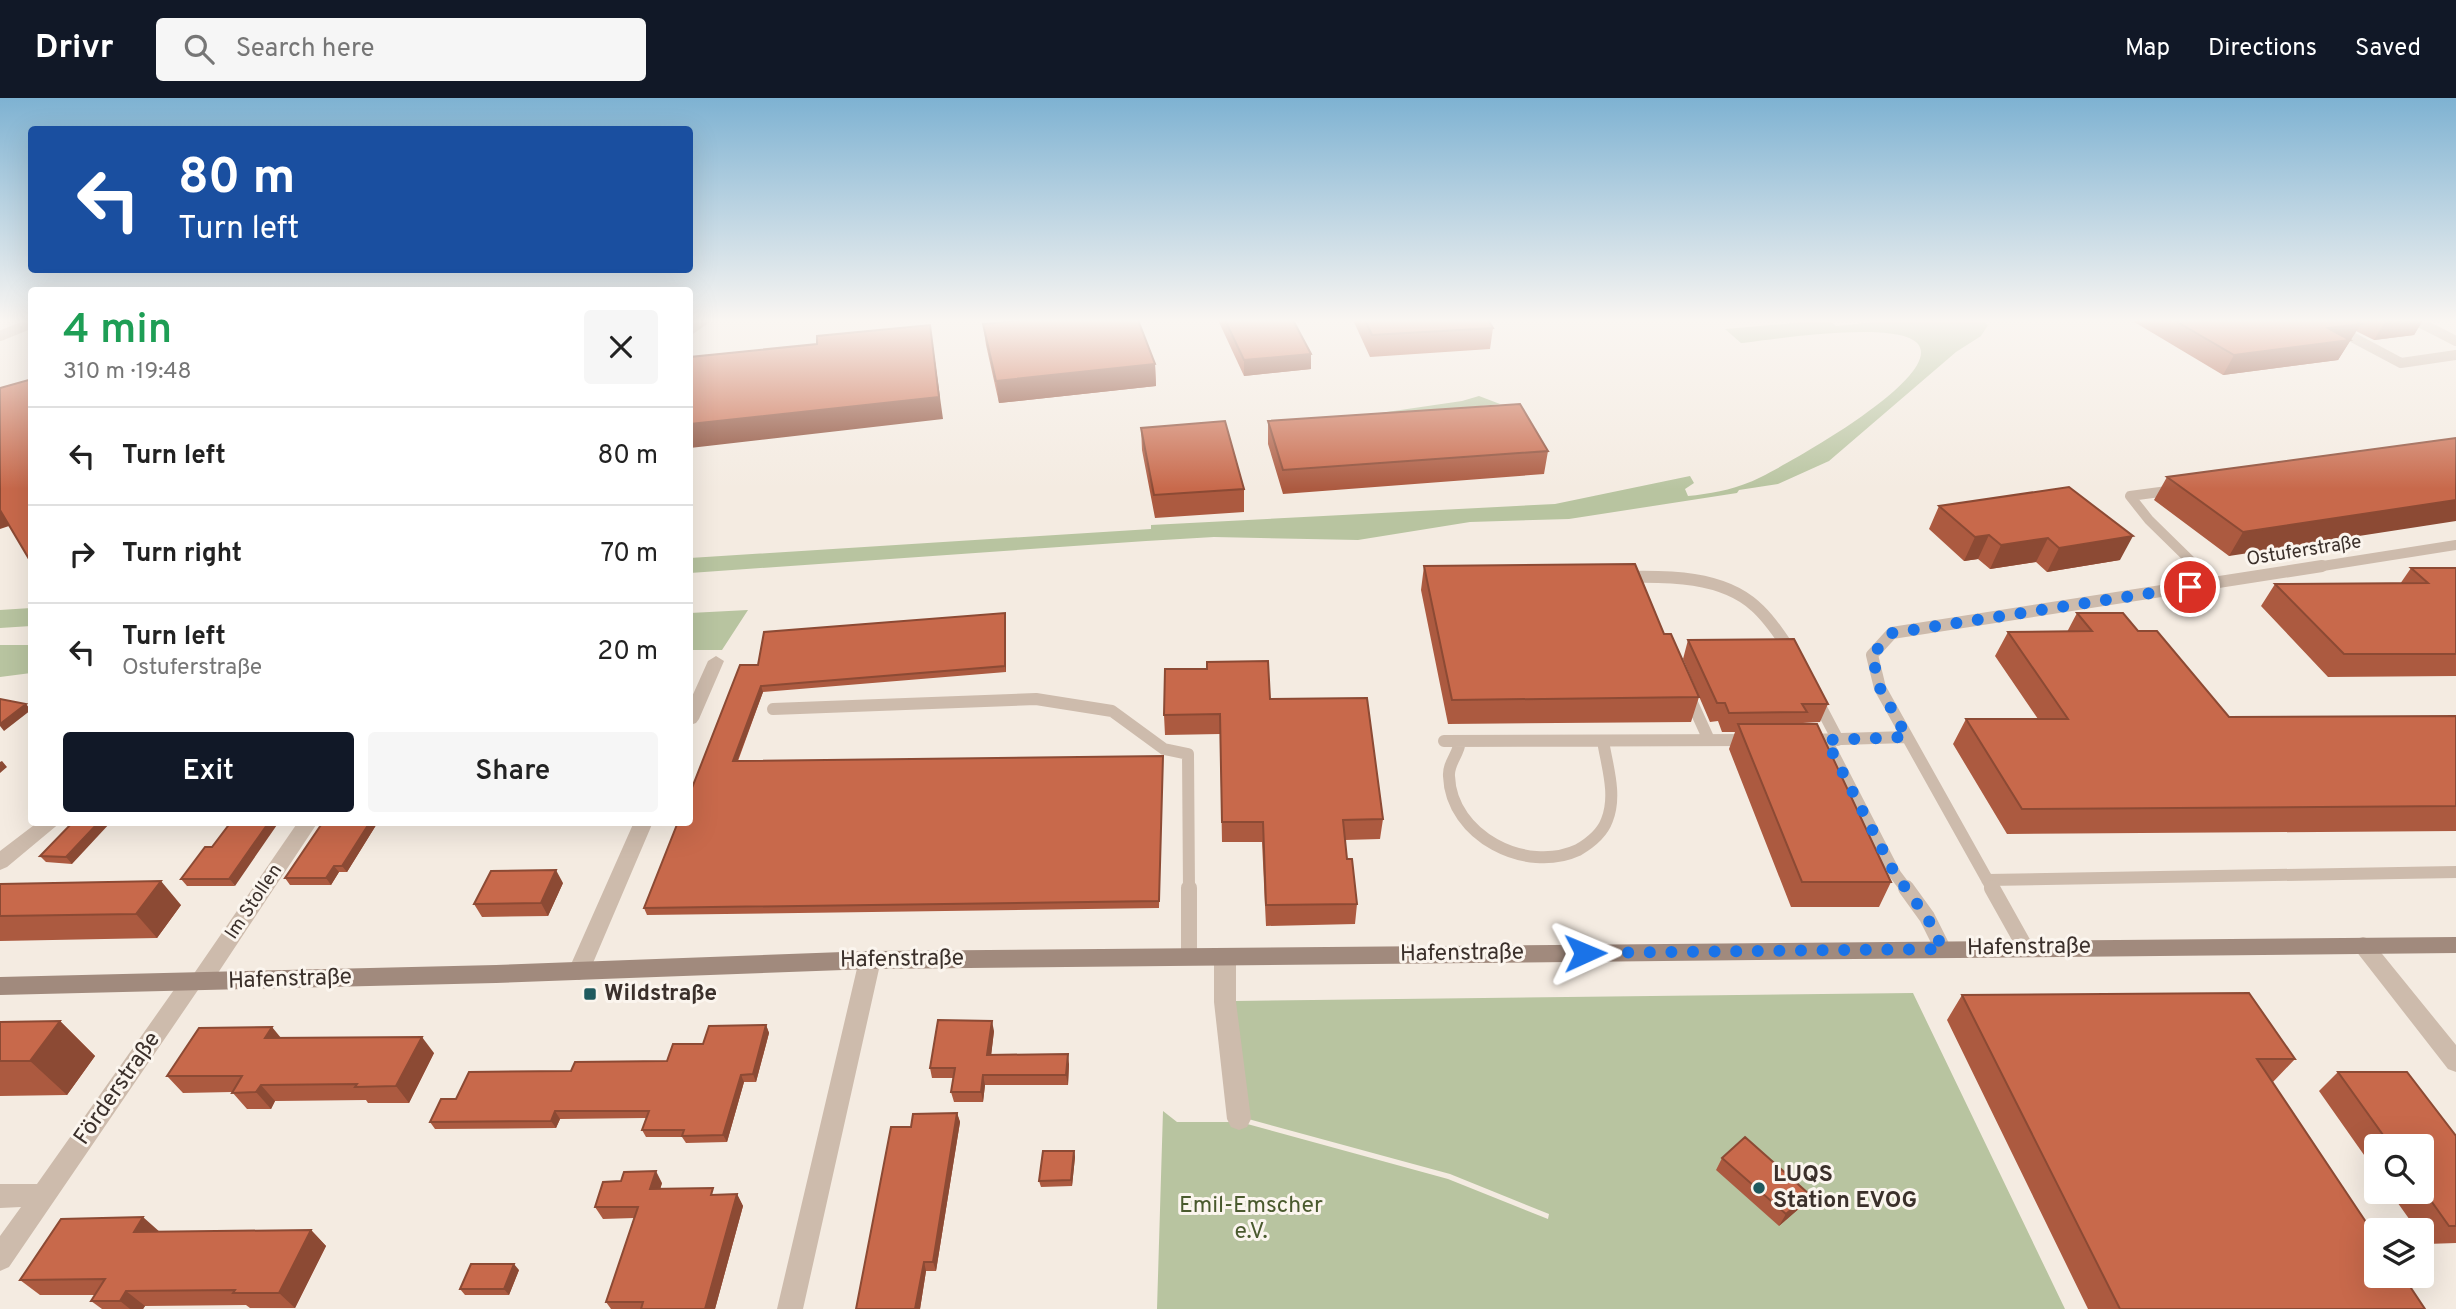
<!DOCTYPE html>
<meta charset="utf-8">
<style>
body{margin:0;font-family:Overpass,sans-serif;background:#f6f6f6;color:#222;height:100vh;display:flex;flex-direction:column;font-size:26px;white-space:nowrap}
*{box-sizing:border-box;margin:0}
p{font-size:23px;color:#767676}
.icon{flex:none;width:38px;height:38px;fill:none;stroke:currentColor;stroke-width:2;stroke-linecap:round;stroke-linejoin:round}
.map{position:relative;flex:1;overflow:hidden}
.sheet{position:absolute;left:28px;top:189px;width:665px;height:539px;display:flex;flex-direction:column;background:#fff;border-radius:7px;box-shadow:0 7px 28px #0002}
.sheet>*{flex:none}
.guide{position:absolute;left:28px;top:28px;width:665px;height:147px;border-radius:7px;box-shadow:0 7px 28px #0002;background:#1a4fa0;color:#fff;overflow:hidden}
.buttons{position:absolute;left:2364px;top:1036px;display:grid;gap:14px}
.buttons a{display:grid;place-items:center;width:70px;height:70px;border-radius:7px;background:#fff;box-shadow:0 7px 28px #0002;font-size:35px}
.pin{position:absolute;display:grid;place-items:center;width:60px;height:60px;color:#fff;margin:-30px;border:4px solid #fff;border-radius:50%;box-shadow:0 2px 7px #0007}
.me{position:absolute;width:77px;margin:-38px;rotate:89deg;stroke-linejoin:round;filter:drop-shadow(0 0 5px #0008)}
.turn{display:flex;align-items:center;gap:24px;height:147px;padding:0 35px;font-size:32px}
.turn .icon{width:91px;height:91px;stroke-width:2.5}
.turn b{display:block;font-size:49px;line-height:60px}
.round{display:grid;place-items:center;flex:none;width:74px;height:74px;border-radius:7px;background:#f6f6f6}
.headline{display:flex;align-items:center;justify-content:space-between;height:119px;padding:0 35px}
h1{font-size:42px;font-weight:600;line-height:52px;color:#1e9e55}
.action{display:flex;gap:14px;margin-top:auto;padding:14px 35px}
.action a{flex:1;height:80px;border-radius:7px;background:#111827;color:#fff;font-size:28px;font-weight:600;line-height:80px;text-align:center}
.action a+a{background:#f6f6f6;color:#222}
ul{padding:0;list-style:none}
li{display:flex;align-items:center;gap:21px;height:98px;padding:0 35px;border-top:2px solid #e0e0e0}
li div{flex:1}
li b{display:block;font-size:26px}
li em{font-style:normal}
header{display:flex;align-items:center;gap:42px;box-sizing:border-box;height:98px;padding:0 35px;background:#111827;color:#fff}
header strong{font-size:33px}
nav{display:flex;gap:38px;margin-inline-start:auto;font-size:24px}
.search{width:490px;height:63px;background:#f6f6f6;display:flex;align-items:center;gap:18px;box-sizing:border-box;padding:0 24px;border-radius:7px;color:#767676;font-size:26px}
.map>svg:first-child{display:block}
.green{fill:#b8c4a0}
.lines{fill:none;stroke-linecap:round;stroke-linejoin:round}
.lane-far2{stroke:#cdbbac;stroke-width:10}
.lane-far1{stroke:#cdbbac;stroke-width:12}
.lane{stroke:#cdbbac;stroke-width:16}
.street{fill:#cdbbac;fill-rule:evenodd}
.secondary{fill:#a18a7d;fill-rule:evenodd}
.wall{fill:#ac5a40}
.shaded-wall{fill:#8c4a34}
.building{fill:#c8694b;stroke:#8c4a34;stroke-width:2}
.route{stroke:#1a73e8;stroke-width:12;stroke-dasharray:0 21.6}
.poi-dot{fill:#1f5a5e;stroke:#fbf5ee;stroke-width:2.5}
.labels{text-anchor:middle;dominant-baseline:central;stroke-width:6;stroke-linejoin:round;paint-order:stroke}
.street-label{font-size:19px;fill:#3b302b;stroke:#fbf5ee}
.near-street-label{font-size:23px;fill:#3b302b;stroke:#fbf5ee}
.near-poi-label{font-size:23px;font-weight:bold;fill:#3b302b;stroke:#fbf5ee;text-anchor:start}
.near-park-label{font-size:23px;fill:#4a5a2e;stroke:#fbf5ee}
</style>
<header>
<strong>Drivr</strong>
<div class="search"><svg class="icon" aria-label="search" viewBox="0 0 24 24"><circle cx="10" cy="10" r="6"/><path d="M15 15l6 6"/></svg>Search here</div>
<nav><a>Map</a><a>Directions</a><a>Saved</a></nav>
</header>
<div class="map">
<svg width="2456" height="1211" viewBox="0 0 2456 1211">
<rect width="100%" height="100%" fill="#f4ebe1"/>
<!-- green -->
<path class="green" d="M 1829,222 L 1836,228 L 1895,222 L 1982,222 L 1988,227 L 1981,238 L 1956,254 L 1829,363 L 1778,386 L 1739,392 L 1737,395 L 1569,421 L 1470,424 L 1358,442 L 1214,439 L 1146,443 L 690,475 L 690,460 L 1151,431 L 1151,427 L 1555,406 L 1690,378 L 1694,385 L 1685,391 L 1688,398 C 1709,396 1731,392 1750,384 C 1775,374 1953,276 1916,244 C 1891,223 1776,241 1741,245 L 1725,231 Z
M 1479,298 L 1500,306 L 1291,328 L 1462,303 Z
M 31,510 L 31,528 L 0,530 L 0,512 Z
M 748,512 L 722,552 L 690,552 L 690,515 Z
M 0,547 L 31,547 L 31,575 L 0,579 Z
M 1913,895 L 2065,1211 L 1157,1211 L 1163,1013 L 1177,1024 L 1240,1024 L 1448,1081 L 1548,1121 L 1549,1116 L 1450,1076 L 1241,1019 L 1235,903 Z"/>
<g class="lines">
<!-- lane-far2 -->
<path class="lane-far2" d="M 2320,222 L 2401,265 L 2456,257
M 2415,222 L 2456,243
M 690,232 L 704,222
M 0,238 L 32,225
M 2175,392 L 2130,398 L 2149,422 L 2198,470
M 2310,470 L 2456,447"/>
<!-- lane-far1 -->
<path class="lane-far1" d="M 2196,468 L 2214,485
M 1626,479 C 1668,478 1722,478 1755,508 C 1770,521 1781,539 1792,555
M 1689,598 L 1709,642
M 1817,602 L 1838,642
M 773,611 L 1036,601 L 1112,613 L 1164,651 L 1188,656 L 1189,792
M 1809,642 L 1907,639
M 1826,642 L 1895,776 L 1907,792
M 1444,643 L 1749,642
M 1460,643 C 1459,656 1448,665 1449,678 C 1451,738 1526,776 1578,752 C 1590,745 1602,736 1607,722 C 1617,697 1607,668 1603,643
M 1987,782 L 2456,774
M 1993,792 L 1880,590 L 1872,557 L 1892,535 L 2322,468"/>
<!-- lane -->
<path class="lane" d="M 1189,790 L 1189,859
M 1906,790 L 1927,819 L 1943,851
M 1992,790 L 2025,849"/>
<!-- street -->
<path class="street" d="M 716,558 L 724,563 L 699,621 L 696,625 L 690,627 L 690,603 L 708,563 Z
M 38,724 L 61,724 L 7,769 L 0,772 L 0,753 Z
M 298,724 L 318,724 L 208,890 L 198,892 L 9,1169 L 0,1173 L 0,1138 L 21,1109 L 0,1110 L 0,1086 L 37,1086 L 183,879 L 193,877 Z
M 634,724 L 653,724 L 587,879 L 579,882 L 571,879 L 568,873 Z
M 2363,839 L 2370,841 L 2456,947 L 2456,974 L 2448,971 L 2356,853 L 2352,847 L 2356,841 Z
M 1225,850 L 1232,853 L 1236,859 L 1236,904 L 1251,1021 L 1247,1029 L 1239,1032 L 1231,1029 L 1227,1021 L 1214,904 L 1214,859 L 1218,853 Z
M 870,853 L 878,856 L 881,862 L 803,1211 L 777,1211 L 859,862 L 862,856 Z"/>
<!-- secondary -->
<path class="secondary" d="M 2456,839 L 2456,855 L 870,871 L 496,885 L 0,897 L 0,879 L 496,867 L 870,853 Z"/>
</g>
<!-- wall -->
<path class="wall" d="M 1218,222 L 1293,222 L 1311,271 L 1244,278 Z
M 1353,222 L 1488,222 L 1493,230 L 1490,251 L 1370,259 Z
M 2131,222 L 2423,222 L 2414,237 L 2374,242 L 2356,233 L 2338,262 L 2223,277 Z
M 983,226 L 1155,266 L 1156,288 L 999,305 L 986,247 Z
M 1268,323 L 1548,353 L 1544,376 L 1283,396 L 1268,346 Z
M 1141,330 L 1244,391 L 1244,414 L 1155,420 L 1142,352 Z
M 2456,340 L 2229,458 L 2154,402 L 2167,379 Z
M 1939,408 L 2120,462 L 2047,474 L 2036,464 L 1990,471 L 1978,461 L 1964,463 L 1929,431 Z
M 1424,468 L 1664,536 L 1699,599 L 1691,624 L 1448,626 L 1421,492 Z
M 2411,470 L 2456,470 L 2456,578 L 2328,579 L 2261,508 L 2275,486 L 2400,486 Z
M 2077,515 L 2138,533 L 2229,619 L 2456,618 L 2456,733 L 2007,736 L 1953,646 L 1966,621 L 2038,621 L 1995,558 L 2008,534 L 2067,534 Z
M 1006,521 L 1006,574 L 763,594 L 738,663 L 1163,658 L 1159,810 L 647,817 L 644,810 L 758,567 Z
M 1688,542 L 1828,606 L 1820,624 L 1803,625 L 1802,626 L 1891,784 L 1879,809 L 1791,809 L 1729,651 L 1735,634 L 1722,634 L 1718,623 L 1710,624 L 1683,561 Z
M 1270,601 L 1383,721 L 1380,741 L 1345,742 L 1347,761 L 1357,806 L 1355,826 L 1266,828 L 1262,744 L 1222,744 L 1220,636 L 1165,637 L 1164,617 Z
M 73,724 L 72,766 L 46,764 L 40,758 Z
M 323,724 L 378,724 L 347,774 L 339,774 L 331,787 L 290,787 L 285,780 Z
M 205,749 L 235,788 L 187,788 L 181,781 Z
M 563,785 L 548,818 L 482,819 L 474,806 Z
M 0,786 L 181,807 L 157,840 L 0,843 Z
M 1962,897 L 2295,961 L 2272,985 L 2425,1211 L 2088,1211 L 1947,922 Z
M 60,923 L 95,958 L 67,997 L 0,998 L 0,924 Z
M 766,927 L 769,935 L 756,984 L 744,984 L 727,1044 L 686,1045 L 682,1039 L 646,1039 L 642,1032 L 646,1020 L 560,1021 L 556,1030 L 435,1031 L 430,1024 L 456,1001 L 571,973 L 667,963 L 703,946 Z
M 994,933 L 991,957 L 1069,966 L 1068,987 L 985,987 L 983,1004 L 954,1004 L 951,994 L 953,980 L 932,980 L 930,970 Z
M 281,940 L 434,955 L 409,1005 L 368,1005 L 366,1002 L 275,1003 L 271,1011 L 247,1011 L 232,994 L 183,995 L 167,978 Z
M 2338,974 L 2456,1038 L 2456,1145 L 2427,1146 L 2422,1139 L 2422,1132 L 2417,1132 L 2390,1094 L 2422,1094 L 2422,1048 L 2376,1048 L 2376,1074 L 2319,993 Z
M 957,1015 L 960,1024 L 936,1173 L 926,1173 L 920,1211 L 911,1029 Z
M 1074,1053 L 1075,1059 L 1072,1088 L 1041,1089 L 1039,1083 Z
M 1722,1060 L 1802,1108 L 1779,1128 L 1716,1072 Z
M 662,1085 L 660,1091 L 717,1097 L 737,1096 L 743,1108 L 715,1211 L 611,1211 L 606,1204 L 634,1120 L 603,1121 L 595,1109 Z
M 311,1132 L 326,1148 L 295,1210 L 250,1210 L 246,1207 L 145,1208 L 143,1211 L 102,1211 L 91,1203 L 95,1197 L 40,1197 L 20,1182 L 159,1134 Z
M 519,1172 L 509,1197 L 465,1197 L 460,1191 Z"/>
<!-- shaded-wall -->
<path class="shaded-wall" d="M 2386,222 L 2423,222 L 2414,237 L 2374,242 Z
M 2361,226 L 2338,262 L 2223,277 L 2234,257 L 2328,230 Z
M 930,227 L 943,321 L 690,350 L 690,326 Z
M 1311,256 L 1311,271 L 1244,278 L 1244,262 Z
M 1155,266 L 1156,288 L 999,305 L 996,283 Z
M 2456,402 L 2456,423 L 2229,458 L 2243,434 Z
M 0,410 L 12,427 L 0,431 Z
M 1989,437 L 1978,461 L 1964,463 L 1975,439 Z
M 2133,438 L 2120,462 L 2047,474 L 2059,450 Z
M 2048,440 L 2036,464 L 1990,471 L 2001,447 Z
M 1005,515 L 1006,521 L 1006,574 L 1005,568 Z
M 761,588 L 763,594 L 735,669 L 733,663 Z
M 26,606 L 31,612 L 4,633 L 0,628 L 0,626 Z
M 2,663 L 7,669 L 0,675 L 0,664 Z
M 99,724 L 111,724 L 72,766 L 66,759 Z
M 269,724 L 279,724 L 235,788 L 229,781 Z
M 370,724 L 378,724 L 347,774 L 342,768 Z
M 334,768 L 339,774 L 331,787 L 326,780 Z
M 556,772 L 563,785 L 548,818 L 541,805 Z
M 161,783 L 181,807 L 157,840 L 136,816 Z
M 60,923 L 95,958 L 67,997 L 30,963 Z
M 992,923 L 994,933 L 990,967 L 987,957 Z
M 766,927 L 769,935 L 756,984 L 753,976 Z
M 272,929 L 286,946 L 265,940 Z
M 422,939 L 434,955 L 409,1005 L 396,988 Z
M 1068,956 L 1069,966 L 1068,987 L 1066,977 Z
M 741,977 L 744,984 L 727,1044 L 723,1037 Z
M 983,977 L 985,987 L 983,1004 L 981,994 Z
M 261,987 L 275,1003 L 271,1011 L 256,994 Z
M 555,1013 L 560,1021 L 556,1030 L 551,1023 Z
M 957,1015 L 960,1024 L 936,1173 L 933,1164 Z
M 1074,1053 L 1075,1059 L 1072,1088 L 1071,1082 Z
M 656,1073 L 662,1085 L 657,1102 L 650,1091 Z
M 737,1096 L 743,1108 L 715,1211 L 705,1211 Z
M 1809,1096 L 1802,1108 L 1779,1128 L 1786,1116 Z
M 143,1119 L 161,1135 L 134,1134 Z
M 311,1132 L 326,1148 L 295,1210 L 279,1195 Z
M 924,1164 L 926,1173 L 920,1211 L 915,1211 Z
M 514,1166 L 519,1172 L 509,1197 L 504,1191 Z
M 126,1193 L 145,1208 L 143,1211 L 130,1211 L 120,1203 Z"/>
<!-- building -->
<path class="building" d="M 1025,222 L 1138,222 L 1155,266 L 996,283 L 983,226 Z
M 1225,222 L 1293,222 L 1311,256 L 1244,262 Z
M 1365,222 L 1488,222 L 1493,230 L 1372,237 Z
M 2174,222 L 2353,222 L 2361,226 L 2328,230 L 2350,242 L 2234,257 Z
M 930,227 L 939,299 L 690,326 L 690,259 L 817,246 L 817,238 Z
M 32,281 L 32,466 L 0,412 L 0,290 Z
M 1520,306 L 1548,353 L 1283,372 L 1268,323 Z
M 1225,323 L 1244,391 L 1154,397 L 1141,330 Z
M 2456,340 L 2456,402 L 2243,434 L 2167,379 Z
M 2069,389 L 2133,438 L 2059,450 L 2048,440 L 2001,447 L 1989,437 L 1975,439 L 1939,408 Z
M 1635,466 L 1664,536 L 1671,536 L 1699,599 L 1452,602 L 1424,468 Z
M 2411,470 L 2456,470 L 2456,556 L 2344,556 L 2275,486 L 2428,485 Z
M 1005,515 L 1005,568 L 761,588 L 733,663 L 1163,658 L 1159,803 L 644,810 L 678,724 L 690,724 L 690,695 L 740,567 L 758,567 L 764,534 Z
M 2077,515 L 2123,515 L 2138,533 L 2157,533 L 2229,619 L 2456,618 L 2456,708 L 2022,711 L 1966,621 L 2068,621 L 2008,534 L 2092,533 Z
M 1794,541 L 1828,606 L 1802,606 L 1807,614 L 1729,615 L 1725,605 L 1717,605 L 1688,542 Z
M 1268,563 L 1270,601 L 1367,600 L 1383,721 L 1343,722 L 1347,761 L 1352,761 L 1357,806 L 1266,807 L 1263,724 L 1222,724 L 1220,616 L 1164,617 L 1165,571 L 1207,571 L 1207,564 Z
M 0,601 L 26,606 L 0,626 Z
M 1738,626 L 1817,626 L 1891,784 L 1802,784 Z
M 73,724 L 99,724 L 66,759 L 40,758 Z
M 231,724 L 269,724 L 229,781 L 181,781 L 205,749 L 212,749 Z
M 323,724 L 370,724 L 342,768 L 334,768 L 326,780 L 285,780 Z
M 556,772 L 541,805 L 474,806 L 491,773 Z
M 161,783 L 136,816 L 0,818 L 0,786 Z
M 2249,895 L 2295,961 L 2257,961 L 2376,1139 L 2376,1178 L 2403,1178 L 2425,1211 L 2120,1211 L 1962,897 Z
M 938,922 L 992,923 L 987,957 L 1068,956 L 1066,977 L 983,977 L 981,994 L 951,994 L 955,970 L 930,970 Z
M 60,923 L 30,963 L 0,963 L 0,924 Z
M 766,927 L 753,976 L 741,977 L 723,1037 L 682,1038 L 684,1032 L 642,1032 L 649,1013 L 555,1013 L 551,1023 L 430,1024 L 441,1001 L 456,1001 L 469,974 L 571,973 L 575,964 L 667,963 L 673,946 L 703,946 L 709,928 Z
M 272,929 L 265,940 L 422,939 L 396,988 L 355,989 L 357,986 L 261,987 L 256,994 L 232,995 L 242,978 L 167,978 L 199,930 Z
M 2338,974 L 2407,974 L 2456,1038 L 2456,1128 L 2449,1128 L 2422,1090 L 2422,1048 L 2391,1048 Z
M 957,1015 L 933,1164 L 924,1164 L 915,1211 L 856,1211 L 891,1029 L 911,1029 L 913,1016 Z
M 1745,1039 L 1809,1096 L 1786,1116 L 1722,1060 Z
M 1043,1053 L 1074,1053 L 1071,1082 L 1039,1083 Z
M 656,1073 L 650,1091 L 713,1090 L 711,1097 L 737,1096 L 705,1211 L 641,1211 L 643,1204 L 606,1204 L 638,1109 L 595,1109 L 603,1084 L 621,1083 L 624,1074 Z
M 143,1119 L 134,1134 L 311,1132 L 279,1195 L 233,1195 L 235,1192 L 126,1193 L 120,1203 L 91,1203 L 105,1181 L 20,1182 L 61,1121 Z
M 471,1166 L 514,1166 L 504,1191 L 460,1191 Z"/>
<!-- sky -->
<linearGradient id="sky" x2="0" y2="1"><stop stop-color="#7eb2d2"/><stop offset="0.57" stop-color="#faf6f2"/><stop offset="1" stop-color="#faf6f2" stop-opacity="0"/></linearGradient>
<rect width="2456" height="391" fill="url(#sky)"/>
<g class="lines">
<!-- route -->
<path class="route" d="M 1585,855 L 1943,851 L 1927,819 L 1895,776 L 1826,642 L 1907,639 L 1880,590 L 1872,557 L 1892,535 L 2190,489"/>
</g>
<!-- markers -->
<g class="poi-dot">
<rect x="583" y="889" width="14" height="14" rx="3.5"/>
<circle cx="1759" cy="1090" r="7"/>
</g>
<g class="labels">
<!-- street labels -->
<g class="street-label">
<text transform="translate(2304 453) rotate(-9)">Ostuferstraße</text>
<text transform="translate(254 804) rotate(-56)">Im Stollen</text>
</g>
<!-- near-street labels -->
<g class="near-street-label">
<text transform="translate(2029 850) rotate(-1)">Hafenstraße</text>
<text transform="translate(1462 856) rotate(-1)">Hafenstraße</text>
<text transform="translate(902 862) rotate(-1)">Hafenstraße</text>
<text transform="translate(290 882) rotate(-2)">Hafenstraße</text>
<text transform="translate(118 991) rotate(-55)">Förderstraße</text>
</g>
<!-- near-poi labels -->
<g class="near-poi-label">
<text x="604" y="896">Wildstraße</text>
<text x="1773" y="1077">LUQS<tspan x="1773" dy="26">Station EVOG</tspan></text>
</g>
<!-- near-park labels -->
<g class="near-park-label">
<text x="1251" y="1108">Emil-Emscher<tspan x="1251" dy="26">e.V.</tspan></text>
</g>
</g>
</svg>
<div class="buttons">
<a><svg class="icon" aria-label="search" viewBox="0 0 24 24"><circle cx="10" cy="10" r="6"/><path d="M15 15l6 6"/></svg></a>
<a><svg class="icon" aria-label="layers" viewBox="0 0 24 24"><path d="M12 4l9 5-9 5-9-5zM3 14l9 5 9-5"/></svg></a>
</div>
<div class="pin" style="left:2190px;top:489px;background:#d93025"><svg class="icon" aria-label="arrive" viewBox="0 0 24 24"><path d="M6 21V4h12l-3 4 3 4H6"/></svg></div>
<svg class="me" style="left:1585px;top:855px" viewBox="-20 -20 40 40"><path d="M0-17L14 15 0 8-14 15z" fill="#1a73e8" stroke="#fff" stroke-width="4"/></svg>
<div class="guide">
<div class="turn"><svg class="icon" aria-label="left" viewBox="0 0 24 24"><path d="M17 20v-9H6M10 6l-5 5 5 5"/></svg><div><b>80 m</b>Turn left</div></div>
</div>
<section class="sheet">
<div class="headline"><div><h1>4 min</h1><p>310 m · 19:48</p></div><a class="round"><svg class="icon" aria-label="close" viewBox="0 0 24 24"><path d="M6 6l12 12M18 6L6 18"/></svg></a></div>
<ul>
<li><svg class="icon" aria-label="left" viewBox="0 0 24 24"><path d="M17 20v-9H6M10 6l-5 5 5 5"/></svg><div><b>Turn left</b></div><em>80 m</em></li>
<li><svg class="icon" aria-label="right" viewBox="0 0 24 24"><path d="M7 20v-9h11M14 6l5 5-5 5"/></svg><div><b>Turn right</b></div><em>70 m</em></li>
<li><svg class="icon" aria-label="left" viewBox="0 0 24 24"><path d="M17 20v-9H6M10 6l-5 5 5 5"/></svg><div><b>Turn left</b><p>Ostuferstraße</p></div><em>20 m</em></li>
</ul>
<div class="action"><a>Exit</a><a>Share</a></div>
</section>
</div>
